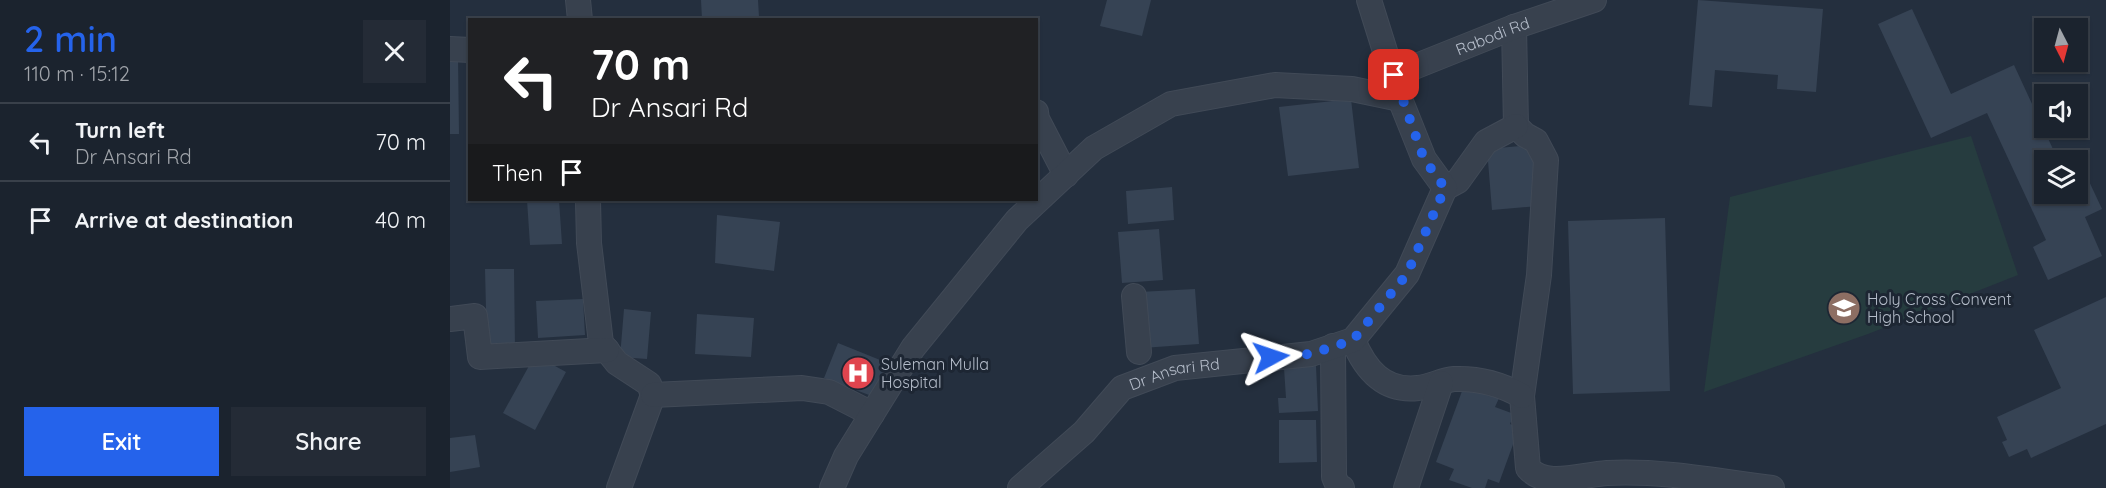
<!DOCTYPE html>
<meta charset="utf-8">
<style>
body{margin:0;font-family:Quicksand,sans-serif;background:#242b36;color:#f1f3f6;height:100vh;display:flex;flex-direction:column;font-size:22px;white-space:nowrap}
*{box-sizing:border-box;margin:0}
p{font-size:20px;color:#a0a4aa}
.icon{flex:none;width:33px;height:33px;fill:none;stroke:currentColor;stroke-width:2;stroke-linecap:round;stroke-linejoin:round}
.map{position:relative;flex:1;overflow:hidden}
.panel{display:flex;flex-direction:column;background:#1b232e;width:450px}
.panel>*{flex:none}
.hud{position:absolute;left:18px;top:18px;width:570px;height:183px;border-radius:0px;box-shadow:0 2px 4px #0004,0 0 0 2px #39404a;background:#202124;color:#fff;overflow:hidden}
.needle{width:39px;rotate:174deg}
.tools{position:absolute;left:1584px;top:18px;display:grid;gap:12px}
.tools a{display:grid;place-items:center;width:54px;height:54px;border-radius:0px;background:#1b232e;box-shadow:0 2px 4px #0004,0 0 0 2px #39404a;font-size:30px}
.pin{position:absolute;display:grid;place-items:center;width:51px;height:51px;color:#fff;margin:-26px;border-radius:12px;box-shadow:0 3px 9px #0006}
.me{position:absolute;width:66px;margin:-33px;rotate:85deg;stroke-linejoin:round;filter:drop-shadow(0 0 4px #0008)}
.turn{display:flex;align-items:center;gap:21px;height:126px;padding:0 24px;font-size:27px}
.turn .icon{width:78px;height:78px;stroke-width:2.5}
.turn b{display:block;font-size:42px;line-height:51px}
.then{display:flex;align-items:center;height:57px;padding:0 24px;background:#0003;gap:12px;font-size:22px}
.round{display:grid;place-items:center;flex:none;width:63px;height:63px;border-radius:0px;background:#242b36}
.summary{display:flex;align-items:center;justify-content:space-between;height:102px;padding:0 24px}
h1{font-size:36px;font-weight:600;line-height:45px;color:#2563eb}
.button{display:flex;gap:12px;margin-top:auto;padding:12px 24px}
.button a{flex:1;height:69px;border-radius:0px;background:#2563eb;color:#fff;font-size:24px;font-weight:600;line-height:69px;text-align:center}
.button a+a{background:#242b36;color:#f1f3f6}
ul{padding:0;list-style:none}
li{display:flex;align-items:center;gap:18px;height:78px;padding:0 24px;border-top:2px solid #39404a}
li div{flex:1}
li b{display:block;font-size:22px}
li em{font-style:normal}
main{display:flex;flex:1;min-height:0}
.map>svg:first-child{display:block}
.green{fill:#263c3f}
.building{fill:#364354}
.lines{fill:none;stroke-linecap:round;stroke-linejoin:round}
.street-casing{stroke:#414a57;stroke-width:26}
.street{stroke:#38414e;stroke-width:24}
.route{stroke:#2563eb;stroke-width:10;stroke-dasharray:0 18}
.labels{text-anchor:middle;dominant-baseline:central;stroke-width:6;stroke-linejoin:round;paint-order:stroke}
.street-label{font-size:16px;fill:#b4bcc9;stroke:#1d2633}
.poi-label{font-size:16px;fill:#b4bcc9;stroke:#1d2633;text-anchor:start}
</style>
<main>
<section class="panel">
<div class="summary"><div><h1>2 min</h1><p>110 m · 15:12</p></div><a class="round"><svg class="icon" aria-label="close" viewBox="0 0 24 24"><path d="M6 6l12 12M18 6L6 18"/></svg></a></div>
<ul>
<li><svg class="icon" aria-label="left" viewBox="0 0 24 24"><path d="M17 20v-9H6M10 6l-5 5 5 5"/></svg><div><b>Turn left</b><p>Dr Ansari Rd</p></div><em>70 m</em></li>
<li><svg class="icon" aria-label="arrive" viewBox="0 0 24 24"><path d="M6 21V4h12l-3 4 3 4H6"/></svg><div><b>Arrive at destination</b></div><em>40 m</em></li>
</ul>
<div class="button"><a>Exit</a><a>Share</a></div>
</section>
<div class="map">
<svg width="1656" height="488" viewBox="0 0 1656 488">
<rect width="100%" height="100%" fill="#242f3e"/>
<!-- green -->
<path class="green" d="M 1521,136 L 1568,275 L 1418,334 L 1254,392 L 1280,197 Z"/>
<!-- building -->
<path class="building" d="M 251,0 L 308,0 L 309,17 L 252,19 Z
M 657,0 L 701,0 L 692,36 L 650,26 Z
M 1248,0 L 1373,9 L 1366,92 L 1327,89 L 1328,75 L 1265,70 L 1262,107 L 1239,105 Z
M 1462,9 L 1501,94 L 1564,65 L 1608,160 L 1594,160 L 1594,194 L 1628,194 L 1628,181 L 1637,177 L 1652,209 L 1635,217 L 1652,256 L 1598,280 L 1583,247 L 1596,240 L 1537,113 L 1481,138 L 1428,24 Z
M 0,57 L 8,57 L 9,134 L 0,134 Z
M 901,99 L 909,168 L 838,176 L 829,107 Z
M 1083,145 L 1088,206 L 1042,210 L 1037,149 Z
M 722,187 L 724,220 L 678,224 L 676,191 Z
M 77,200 L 109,200 L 112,244 L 80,245 Z
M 267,215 L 330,222 L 324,271 L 265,263 Z
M 1215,218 L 1220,391 L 1123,394 L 1118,221 Z
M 709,229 L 713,280 L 672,283 L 668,232 Z
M 35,269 L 64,269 L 65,350 L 37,350 Z
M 745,289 L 749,344 L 692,348 L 689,292 Z
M 1656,297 L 1656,424 L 1581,458 L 1577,449 L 1559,457 L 1552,442 L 1557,440 L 1547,417 L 1611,388 L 1584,330 Z
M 133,299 L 135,335 L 88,338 L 86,301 Z
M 174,309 L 201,312 L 197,359 L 170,357 Z
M 247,314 L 304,318 L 301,357 L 245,354 Z
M 388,343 L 440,364 L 427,398 L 374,378 Z
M 85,355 L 116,372 L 85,430 L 53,413 Z
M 866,366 L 868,411 L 829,413 L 828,398 L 836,398 L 834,368 Z
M 1015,383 L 1050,396 L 1045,407 L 1064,414 L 1060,424 L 1069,428 L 1049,483 L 1038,479 L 1035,488 L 1022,488 L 999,480 L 1004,469 L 986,462 Z
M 829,420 L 866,420 L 867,462 L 829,463 Z
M 25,435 L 30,467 L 0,472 L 0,438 Z"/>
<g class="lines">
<defs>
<g id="street">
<path d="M 128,0 L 130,20"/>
<path d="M 1064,27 L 1066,126 L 1075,135 L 1086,141 L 1096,160 L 1089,275 L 1072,396 L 1078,468 C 1095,488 1129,475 1157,473 C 1211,470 1268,481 1322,488"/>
<path d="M 0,49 L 20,50"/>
<path id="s1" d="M 944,75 L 1064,27 L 1144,0"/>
<path d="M 586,112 L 587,119 L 616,175"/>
<path d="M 995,188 L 1008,181 L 1036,142 L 1066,126"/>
<path d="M 138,200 L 139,243 L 151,343 L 167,363 L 199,384 L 203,395 L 169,488"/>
<path d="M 684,296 L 689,352"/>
<path d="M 0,319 L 25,316 L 30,357 L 157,350"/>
<path d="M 903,340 C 915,369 933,392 968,388 C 980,387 992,380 1004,379 C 1028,378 1051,384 1072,396"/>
<path d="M 883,346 L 884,477 L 888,486 L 892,488"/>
<path d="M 203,395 L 352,388 L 379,392 L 422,414"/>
<path d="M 382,488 L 396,456 L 463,348 L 567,220 L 644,148 L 721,104 L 825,85 L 902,89 L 950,99"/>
<path id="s2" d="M 570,488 L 634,432 L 672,388 L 725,368 L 861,354 L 903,340 L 957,274 L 995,188 L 974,159 L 950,99 L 919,0"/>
<path d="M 956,488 L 991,383"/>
</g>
</defs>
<!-- street casing -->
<use href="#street" class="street-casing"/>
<!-- street -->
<use href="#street" class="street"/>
</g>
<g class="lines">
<!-- route -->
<path class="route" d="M 821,357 L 861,354 L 903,340 L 957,274 L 995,188 L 974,159 L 944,75"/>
</g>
<!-- icons -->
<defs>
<symbol id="school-disc" viewBox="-11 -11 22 22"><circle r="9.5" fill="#8d6e63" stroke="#1d2633"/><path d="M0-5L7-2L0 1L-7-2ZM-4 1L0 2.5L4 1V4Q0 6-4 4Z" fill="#fff"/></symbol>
<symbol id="hospital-disc" viewBox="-11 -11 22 22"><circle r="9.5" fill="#e0444e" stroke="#1d2633"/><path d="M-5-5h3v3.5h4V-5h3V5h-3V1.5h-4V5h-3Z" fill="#fff"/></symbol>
</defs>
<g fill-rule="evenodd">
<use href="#school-disc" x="1375" y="289" width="38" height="38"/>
<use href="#hospital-disc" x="389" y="354" width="38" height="38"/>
</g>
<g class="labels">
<!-- street labels -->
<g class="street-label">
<text stroke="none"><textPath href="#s1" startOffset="106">Rabodi Rd</textPath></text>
<text stroke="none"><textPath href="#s2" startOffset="198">Dr Ansari Rd</textPath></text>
</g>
<!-- poi labels -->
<g class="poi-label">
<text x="1417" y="299">Holy Cross Convent<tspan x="1417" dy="18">High School</tspan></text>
<text x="431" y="364">Suleman Mulla<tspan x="431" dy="18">Hospital</tspan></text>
</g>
</g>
</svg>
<div class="tools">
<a><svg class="needle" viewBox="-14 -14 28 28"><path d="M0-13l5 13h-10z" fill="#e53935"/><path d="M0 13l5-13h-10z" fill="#a0a4aa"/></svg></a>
<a><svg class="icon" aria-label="sound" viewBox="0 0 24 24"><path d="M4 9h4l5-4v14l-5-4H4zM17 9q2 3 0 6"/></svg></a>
<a><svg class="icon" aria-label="layers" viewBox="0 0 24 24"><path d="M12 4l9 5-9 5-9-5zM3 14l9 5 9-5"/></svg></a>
</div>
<div class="pin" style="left:944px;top:75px;background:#d93025"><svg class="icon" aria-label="arrive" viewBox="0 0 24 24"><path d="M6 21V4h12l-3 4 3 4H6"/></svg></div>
<svg class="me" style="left:821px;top:357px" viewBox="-20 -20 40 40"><path d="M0-17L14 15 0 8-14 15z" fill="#2563eb" stroke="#fff" stroke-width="4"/></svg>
<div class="hud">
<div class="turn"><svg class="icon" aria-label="left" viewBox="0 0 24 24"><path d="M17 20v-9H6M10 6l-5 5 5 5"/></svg><div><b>70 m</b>Dr Ansari Rd</div></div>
<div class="then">Then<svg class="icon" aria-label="arrive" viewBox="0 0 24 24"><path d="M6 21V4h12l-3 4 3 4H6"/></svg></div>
</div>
</div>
</main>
